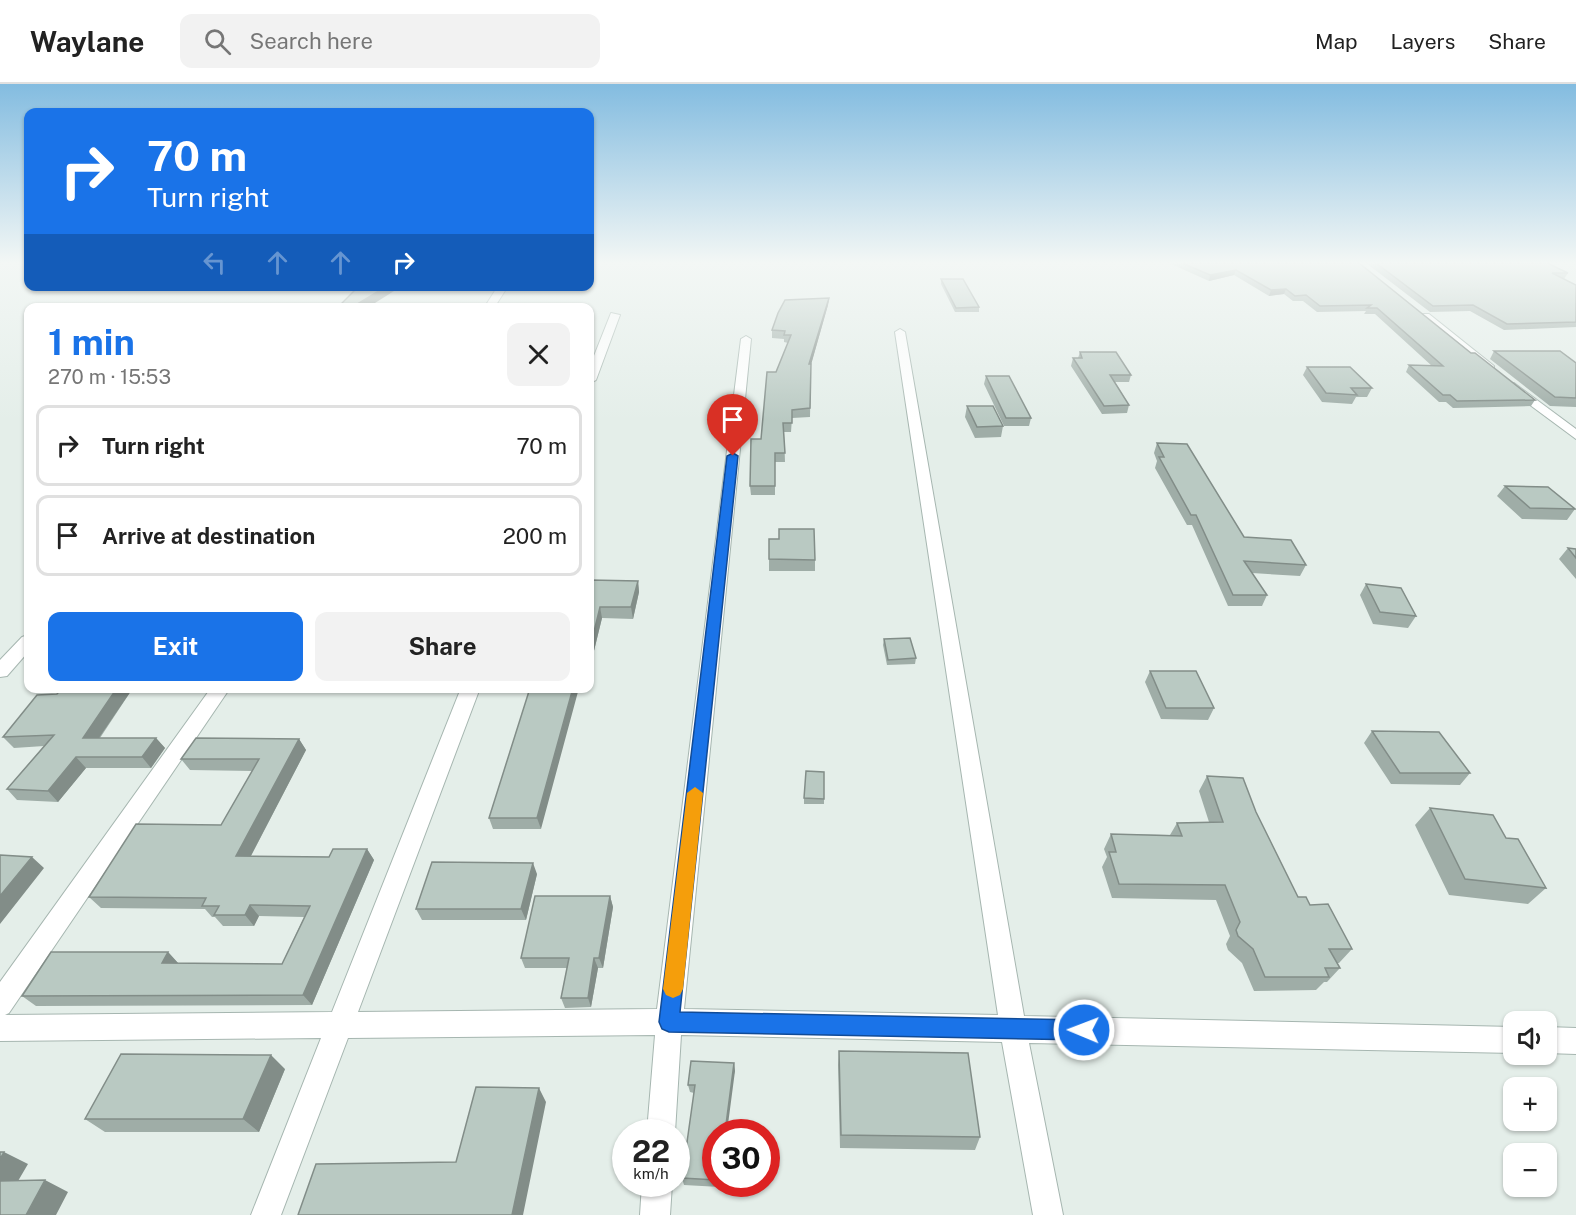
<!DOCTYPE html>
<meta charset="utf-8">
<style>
body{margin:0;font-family:"Public Sans",sans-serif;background:#f2f2f2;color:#222;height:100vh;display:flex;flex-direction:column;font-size:22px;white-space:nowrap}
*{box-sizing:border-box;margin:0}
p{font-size:20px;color:#767676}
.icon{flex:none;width:33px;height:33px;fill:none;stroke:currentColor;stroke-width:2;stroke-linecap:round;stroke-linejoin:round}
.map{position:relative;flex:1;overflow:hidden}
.sheet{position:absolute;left:24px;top:219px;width:570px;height:390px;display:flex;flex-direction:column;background:#fff;border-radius:12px;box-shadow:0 2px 4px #0004}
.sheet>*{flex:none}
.top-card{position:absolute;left:24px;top:24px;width:570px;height:183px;border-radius:12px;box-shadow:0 2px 4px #0004;background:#1a73e8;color:#fff;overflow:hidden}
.tools{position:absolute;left:1503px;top:927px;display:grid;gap:12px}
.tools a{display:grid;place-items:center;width:54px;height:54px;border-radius:12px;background:#fff;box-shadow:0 2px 4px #0004;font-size:30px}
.speed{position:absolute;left:612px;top:1035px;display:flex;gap:12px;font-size:30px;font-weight:700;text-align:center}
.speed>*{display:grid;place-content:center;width:78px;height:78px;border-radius:50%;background:#fff;box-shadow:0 2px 4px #0004;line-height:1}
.speed small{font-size:15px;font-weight:400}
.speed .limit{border:9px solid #d22;background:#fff;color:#111}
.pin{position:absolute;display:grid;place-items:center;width:51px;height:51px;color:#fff;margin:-62px -26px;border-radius:50% 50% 50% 0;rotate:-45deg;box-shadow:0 0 6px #0007}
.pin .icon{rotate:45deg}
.me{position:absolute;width:66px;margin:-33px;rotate:271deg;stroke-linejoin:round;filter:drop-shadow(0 0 4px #0008)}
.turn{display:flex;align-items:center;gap:21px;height:126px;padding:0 24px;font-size:27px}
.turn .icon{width:78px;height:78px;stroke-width:2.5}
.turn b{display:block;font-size:42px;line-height:51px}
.lanes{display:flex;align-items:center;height:57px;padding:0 24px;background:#0003;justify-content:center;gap:30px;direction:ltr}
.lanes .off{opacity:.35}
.round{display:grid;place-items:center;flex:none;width:63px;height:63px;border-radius:12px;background:#f2f2f2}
.headline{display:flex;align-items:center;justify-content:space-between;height:102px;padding:0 24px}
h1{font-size:36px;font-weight:700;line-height:45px;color:#1a73e8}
.button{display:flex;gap:12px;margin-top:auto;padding:12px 24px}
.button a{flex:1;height:69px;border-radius:12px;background:#1a73e8;color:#fff;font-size:24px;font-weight:700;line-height:69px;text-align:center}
.button a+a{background:#f2f2f2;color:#222}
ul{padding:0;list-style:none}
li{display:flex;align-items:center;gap:18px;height:81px;margin:0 12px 9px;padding:0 12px;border:3px solid #e0e0e0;border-radius:12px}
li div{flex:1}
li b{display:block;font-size:22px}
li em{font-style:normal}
header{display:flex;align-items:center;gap:36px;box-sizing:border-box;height:84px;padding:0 30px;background:#fff;border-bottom:2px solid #e0e0e0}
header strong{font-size:28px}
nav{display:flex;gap:33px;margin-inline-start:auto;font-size:21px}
.search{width:420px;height:54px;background:#f2f2f2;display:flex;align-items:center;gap:15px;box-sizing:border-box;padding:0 21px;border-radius:12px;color:#767676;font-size:22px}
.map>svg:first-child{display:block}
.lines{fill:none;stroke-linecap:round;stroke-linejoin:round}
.street-casing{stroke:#a6b6b0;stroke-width:2}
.street{fill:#fff;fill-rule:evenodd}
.wall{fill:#9fada7}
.shaded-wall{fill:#828d88}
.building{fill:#b9c9c2;stroke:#828d88;stroke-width:1.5}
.route{fill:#1a73e8;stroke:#114b97;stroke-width:1.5}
.slow{fill:#f59e0b}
</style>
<header>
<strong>Waylane</strong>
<div class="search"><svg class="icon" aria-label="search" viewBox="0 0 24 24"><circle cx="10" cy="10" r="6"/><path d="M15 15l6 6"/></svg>Search here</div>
<nav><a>Map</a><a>Layers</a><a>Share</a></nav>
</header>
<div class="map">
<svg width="1576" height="1131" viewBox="0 0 1576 1131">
<rect width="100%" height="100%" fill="#e4eee9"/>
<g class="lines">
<defs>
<path id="street" d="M 498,202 L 508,202 L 494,224 L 484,224 Z
M 611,229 L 620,231 L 596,296 L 590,299 L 590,282 Z
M 1421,230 L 1429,230 L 1494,282 L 1494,286 L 1486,286 L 1421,234 Z
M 900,245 L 905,248 L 1024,932 L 1514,943 L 1514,969 L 1029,959 L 1063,1131 L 1033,1131 L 1002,958 L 681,951 L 675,1048 L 647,1048 L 655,951 L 348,954 L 281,1131 L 251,1131 L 321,954 L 0,957 L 0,898 L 211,604 L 230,604 L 9,929 L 5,931 L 332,928 L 461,604 L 480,604 L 358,928 L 657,925 L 741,255 L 746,252 L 751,255 L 684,925 L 998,931 L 895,248 Z
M 1514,299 L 1576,345 L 1576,355 L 1510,306 L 1508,303 Z
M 28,551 L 28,568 L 7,592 L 0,593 L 0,576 L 22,553 Z
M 1546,943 L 1576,944 L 1576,970 L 1546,969 Z
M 642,1100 L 672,1100 L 670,1131 L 640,1131 Z"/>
</defs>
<!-- street casing -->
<use href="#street" class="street-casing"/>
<!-- street -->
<use href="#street" class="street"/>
</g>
<!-- wall -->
<path class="wall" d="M 1169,179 L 1359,179 L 1471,269 L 1535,316 L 1531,322 L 1453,324 L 1446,318 L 1439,318 L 1406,288 L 1409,281 L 1432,282 L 1375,230 L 1364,230 L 1366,227 L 1317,228 L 1303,217 L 1293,217 L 1284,210 L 1269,212 L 1234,191 L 1209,197 Z
M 1366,179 L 1547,179 L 1568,189 L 1564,195 L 1576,201 L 1576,243 L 1504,246 L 1470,227 L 1430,228 Z
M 941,195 L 979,223 L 979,228 L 955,228 L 941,200 Z
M 829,214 L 828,221 L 811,280 L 810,333 L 792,334 L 791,348 L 784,348 L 785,378 L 775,378 L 775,411 L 751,411 L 750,402 L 776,288 L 788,259 L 784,258 L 784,255 L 772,254 L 772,246 Z
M 1494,267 L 1576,279 L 1576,323 L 1550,322 L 1490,275 Z
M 1080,268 L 1131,291 L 1129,298 L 1115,298 L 1129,321 L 1127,329 L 1102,330 L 1071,282 L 1073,274 L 1078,274 Z
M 1307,283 L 1372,304 L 1367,313 L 1356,313 L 1352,320 L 1322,318 L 1303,291 Z
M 986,292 L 1031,334 L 1029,342 L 1004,342 L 984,300 Z
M 967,322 L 1003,342 L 1001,353 L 975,354 L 965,333 Z
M 1157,359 L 1244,453 L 1306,481 L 1300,492 L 1252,489 L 1267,511 L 1262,522 L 1228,522 L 1192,441 L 1187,441 L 1155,384 L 1157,377 L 1154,369 Z
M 1505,402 L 1575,425 L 1567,436 L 1522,435 L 1497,412 Z
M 1568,464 L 1576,465 L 1576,495 L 1559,475 Z
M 769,475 L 815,476 L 815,487 L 769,487 Z
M 590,496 L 638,497 L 639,508 L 633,535 L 602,534 L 591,579 L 590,579 Z
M 1366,500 L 1416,532 L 1408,544 L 1373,540 L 1360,511 Z
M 884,555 L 916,574 L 915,580 L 887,581 L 883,561 Z
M 1150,587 L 1214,624 L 1208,636 L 1161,635 L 1145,598 Z
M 133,604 L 100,654 L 156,654 L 165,664 L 151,684 L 86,684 L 58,718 L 17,716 L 7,705 L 44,662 L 14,664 L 3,653 L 57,610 Z
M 530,604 L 541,745 L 493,745 L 489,734 Z
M 1372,647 L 1470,689 L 1460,701 L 1391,700 L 1364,659 Z
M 299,655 L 306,666 L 251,772 L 329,773 L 367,765 L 374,776 L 312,921 L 36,922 L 22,912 L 168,868 L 178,879 L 282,880 L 304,833 L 259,832 L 254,842 L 223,842 L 215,833 L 212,833 L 205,825 L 101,824 L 89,813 L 221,741 L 253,687 L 190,686 L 181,675 Z
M 1207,692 L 1256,728 L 1298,813 L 1310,821 L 1352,865 L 1339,879 L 1337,879 L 1340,884 L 1327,898 L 1324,898 L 1316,906 L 1254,907 L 1242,879 L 1228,866 L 1226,860 L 1230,852 L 1216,816 L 1112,814 L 1102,783 L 1107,773 L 1104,765 L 1111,750 L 1170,751 L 1177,739 L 1209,738 L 1199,707 Z
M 804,714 L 824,715 L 824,720 L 804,720 Z
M 1430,724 L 1506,754 L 1546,804 L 1528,820 L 1449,811 L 1415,741 Z
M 537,790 L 526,836 L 422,836 L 416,825 Z
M 610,812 L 613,823 L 603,884 L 598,884 L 591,923 L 565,924 L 561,914 L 567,884 L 525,884 L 521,874 Z
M 839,967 L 980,1053 L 975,1066 L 840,1064 L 838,981 Z
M 734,979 L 735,987 L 716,1048 L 716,1100 L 721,1100 L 720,1103 L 684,1101 L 682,1094 L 694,1009 L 690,1008 L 688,1001 Z
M 285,985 L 259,1048 L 105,1048 L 85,1035 Z"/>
<!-- shaded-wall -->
<path class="shaded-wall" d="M 1236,186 L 1234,191 L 1209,197 L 1210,191 Z
M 387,202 L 402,202 L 367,224 L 351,224 Z
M 1286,205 L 1284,210 L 1269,212 L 1271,206 Z
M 829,214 L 828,221 L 809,288 L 809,280 Z
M 638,497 L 639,508 L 633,535 L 631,523 Z
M 600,523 L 602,534 L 591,579 L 590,571 L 590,564 Z
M 117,604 L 133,604 L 92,664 L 83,654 Z
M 573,604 L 579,604 L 541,745 L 537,734 Z
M 156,654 L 165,664 L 151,684 L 142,673 Z
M 299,655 L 306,666 L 245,783 L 236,772 Z
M 76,673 L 86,684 L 58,718 L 48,707 Z
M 367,765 L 374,776 L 312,921 L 303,911 Z
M 32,773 L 44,784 L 0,840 L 0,812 Z
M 533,779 L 537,790 L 526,836 L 521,825 Z
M 610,812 L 613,823 L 603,884 L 599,874 Z
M 250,821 L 259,832 L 254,842 L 245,831 Z
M 168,868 L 178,879 L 172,890 L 162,879 Z
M 594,874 L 598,884 L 591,923 L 588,914 Z
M 271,971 L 285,985 L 259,1048 L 243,1035 Z
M 734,979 L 735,987 L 727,1048 L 725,1048 Z
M 539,1004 L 546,1018 L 523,1131 L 512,1131 Z
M 4,1068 L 28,1080 L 11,1109 L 0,1103 L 0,1075 Z
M 45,1096 L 68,1108 L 56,1131 L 26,1131 Z"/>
<!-- building -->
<path class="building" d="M 1182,179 L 1359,179 L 1471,269 L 1475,269 L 1535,316 L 1457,317 L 1450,311 L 1443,311 L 1409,281 L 1443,282 L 1377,224 L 1367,224 L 1371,221 L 1320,222 L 1306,211 L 1295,212 L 1286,205 L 1271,206 L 1236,186 L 1210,191 Z
M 1376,179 L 1547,179 L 1568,189 L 1552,189 L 1576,201 L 1576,238 L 1507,240 L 1473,221 L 1433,222 Z
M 941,195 L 963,195 L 979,223 L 956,224 Z
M 359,202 L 387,202 L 351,224 L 345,224 L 342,219 Z
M 829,214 L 809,280 L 811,280 L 810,324 L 792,326 L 792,339 L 783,339 L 785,369 L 775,369 L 775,402 L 750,402 L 751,355 L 761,355 L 767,288 L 776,288 L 791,251 L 784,251 L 785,247 L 772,246 L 778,229 L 785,216 Z
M 1494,267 L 1560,267 L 1576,279 L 1576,314 L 1555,313 Z
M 1080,268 L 1116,268 L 1131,291 L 1110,291 L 1129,321 L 1104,322 L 1073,274 L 1082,274 Z
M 1307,283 L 1350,283 L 1372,304 L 1351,304 L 1357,311 L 1326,309 Z
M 986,292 L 1009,292 L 1031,334 L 1006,334 Z
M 967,322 L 993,322 L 1003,342 L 977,343 Z
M 1157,359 L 1187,360 L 1244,453 L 1291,456 L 1306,481 L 1244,477 L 1267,511 L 1233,511 L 1196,431 L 1191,431 L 1159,373 L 1164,373 Z
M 1505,402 L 1548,403 L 1575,425 L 1530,424 Z
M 779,445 L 814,445 L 815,476 L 769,475 L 769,455 L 779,455 Z
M 1568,464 L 1576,465 L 1576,474 Z
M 590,496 L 638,497 L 631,523 L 600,523 L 590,564 Z
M 1366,500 L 1401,504 L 1416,532 L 1380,528 Z
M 910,554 L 916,574 L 888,576 L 884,555 Z
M 1150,587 L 1196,587 L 1214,624 L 1166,624 Z
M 62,604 L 117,604 L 83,654 L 156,654 L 142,673 L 76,673 L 48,707 L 7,705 L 54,651 L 3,653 L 37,611 L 57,610 Z
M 530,604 L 573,604 L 537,734 L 489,734 Z
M 1372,647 L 1439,648 L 1470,689 L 1400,689 Z
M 196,654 L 299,655 L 236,772 L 329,773 L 333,765 L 367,765 L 303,911 L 22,912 L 51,868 L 168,868 L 162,879 L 282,880 L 310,822 L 250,821 L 245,831 L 214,831 L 219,822 L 202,822 L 206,814 L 89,813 L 136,740 L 221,741 L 259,675 L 181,675 Z
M 806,687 L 824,688 L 824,715 L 804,714 Z
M 1207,692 L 1243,694 L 1256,728 L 1298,813 L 1306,813 L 1310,821 L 1328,820 L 1352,865 L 1329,865 L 1340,884 L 1325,884 L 1329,893 L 1265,893 L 1253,865 L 1238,852 L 1236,846 L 1240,838 L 1225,801 L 1119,800 L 1109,768 L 1116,768 L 1111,750 L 1182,752 L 1177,739 L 1223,738 Z
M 1430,724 L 1493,731 L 1506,754 L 1518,755 L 1546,804 L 1465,795 Z
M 0,771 L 32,773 L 0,812 Z
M 432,778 L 533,779 L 521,825 L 416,825 Z
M 535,812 L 610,812 L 599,874 L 594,874 L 588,914 L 561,914 L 569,874 L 521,874 Z
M 839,967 L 968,969 L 980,1053 L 841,1051 Z
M 121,970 L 271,971 L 243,1035 L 85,1035 Z
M 691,977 L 734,979 L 725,1048 L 716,1048 L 716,1096 L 682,1094 L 695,1001 L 688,1001 Z
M 476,1003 L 539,1004 L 512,1131 L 298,1131 L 316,1080 L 456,1078 Z
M 0,1068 L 4,1068 L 0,1075 Z
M 45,1096 L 26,1131 L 0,1131 L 0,1097 Z"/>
<!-- sky -->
<linearGradient id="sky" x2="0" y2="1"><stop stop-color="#83bce0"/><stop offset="0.53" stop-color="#f3f7f5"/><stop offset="1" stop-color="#f3f7f5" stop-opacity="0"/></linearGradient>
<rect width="1576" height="337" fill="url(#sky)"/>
<!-- route -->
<path class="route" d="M 733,369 L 738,372 L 680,928 L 1084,936 L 1092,939 L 1095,946 L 1092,953 L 1084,956 L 669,948 L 662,945 L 659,938 L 727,372 Z"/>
<!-- slow -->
<path class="slow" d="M 695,703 L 703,709 L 683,905 L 680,911 L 673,914 L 666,911 L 663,905 L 687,709 Z"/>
</svg>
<div class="tools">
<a><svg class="icon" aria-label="sound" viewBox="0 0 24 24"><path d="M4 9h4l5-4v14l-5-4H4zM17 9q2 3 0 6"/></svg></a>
<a>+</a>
<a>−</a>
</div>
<div class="speed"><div>22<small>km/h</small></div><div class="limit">30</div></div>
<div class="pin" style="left:733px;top:372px;background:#d93025"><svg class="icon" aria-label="arrive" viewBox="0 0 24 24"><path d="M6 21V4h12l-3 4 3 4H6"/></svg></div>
<svg class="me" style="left:1084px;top:946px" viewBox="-20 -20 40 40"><circle r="17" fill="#1a73e8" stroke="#fff" stroke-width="3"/><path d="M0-11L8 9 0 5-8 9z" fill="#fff"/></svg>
<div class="top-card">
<div class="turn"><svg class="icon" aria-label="right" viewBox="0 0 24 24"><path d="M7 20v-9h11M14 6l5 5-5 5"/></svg><div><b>70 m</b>Turn right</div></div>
<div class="lanes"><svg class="icon off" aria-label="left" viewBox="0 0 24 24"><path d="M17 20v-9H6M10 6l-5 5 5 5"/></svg><svg class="icon off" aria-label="ahead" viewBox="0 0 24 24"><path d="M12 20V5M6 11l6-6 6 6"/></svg><svg class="icon off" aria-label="ahead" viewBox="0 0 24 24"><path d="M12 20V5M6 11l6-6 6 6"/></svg><svg class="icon" aria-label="right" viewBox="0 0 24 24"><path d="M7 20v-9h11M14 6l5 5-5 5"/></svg></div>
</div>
<section class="sheet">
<div class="headline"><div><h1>1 min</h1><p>270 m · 15:53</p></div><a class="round"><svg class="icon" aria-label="close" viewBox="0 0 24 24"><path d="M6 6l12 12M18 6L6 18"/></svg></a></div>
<ul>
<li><svg class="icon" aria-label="right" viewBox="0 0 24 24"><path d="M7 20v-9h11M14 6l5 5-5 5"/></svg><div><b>Turn right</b></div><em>70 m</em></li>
<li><svg class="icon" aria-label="arrive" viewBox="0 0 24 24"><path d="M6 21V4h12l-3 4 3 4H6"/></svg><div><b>Arrive at destination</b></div><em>200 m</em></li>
</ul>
<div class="button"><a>Exit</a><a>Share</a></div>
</section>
</div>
